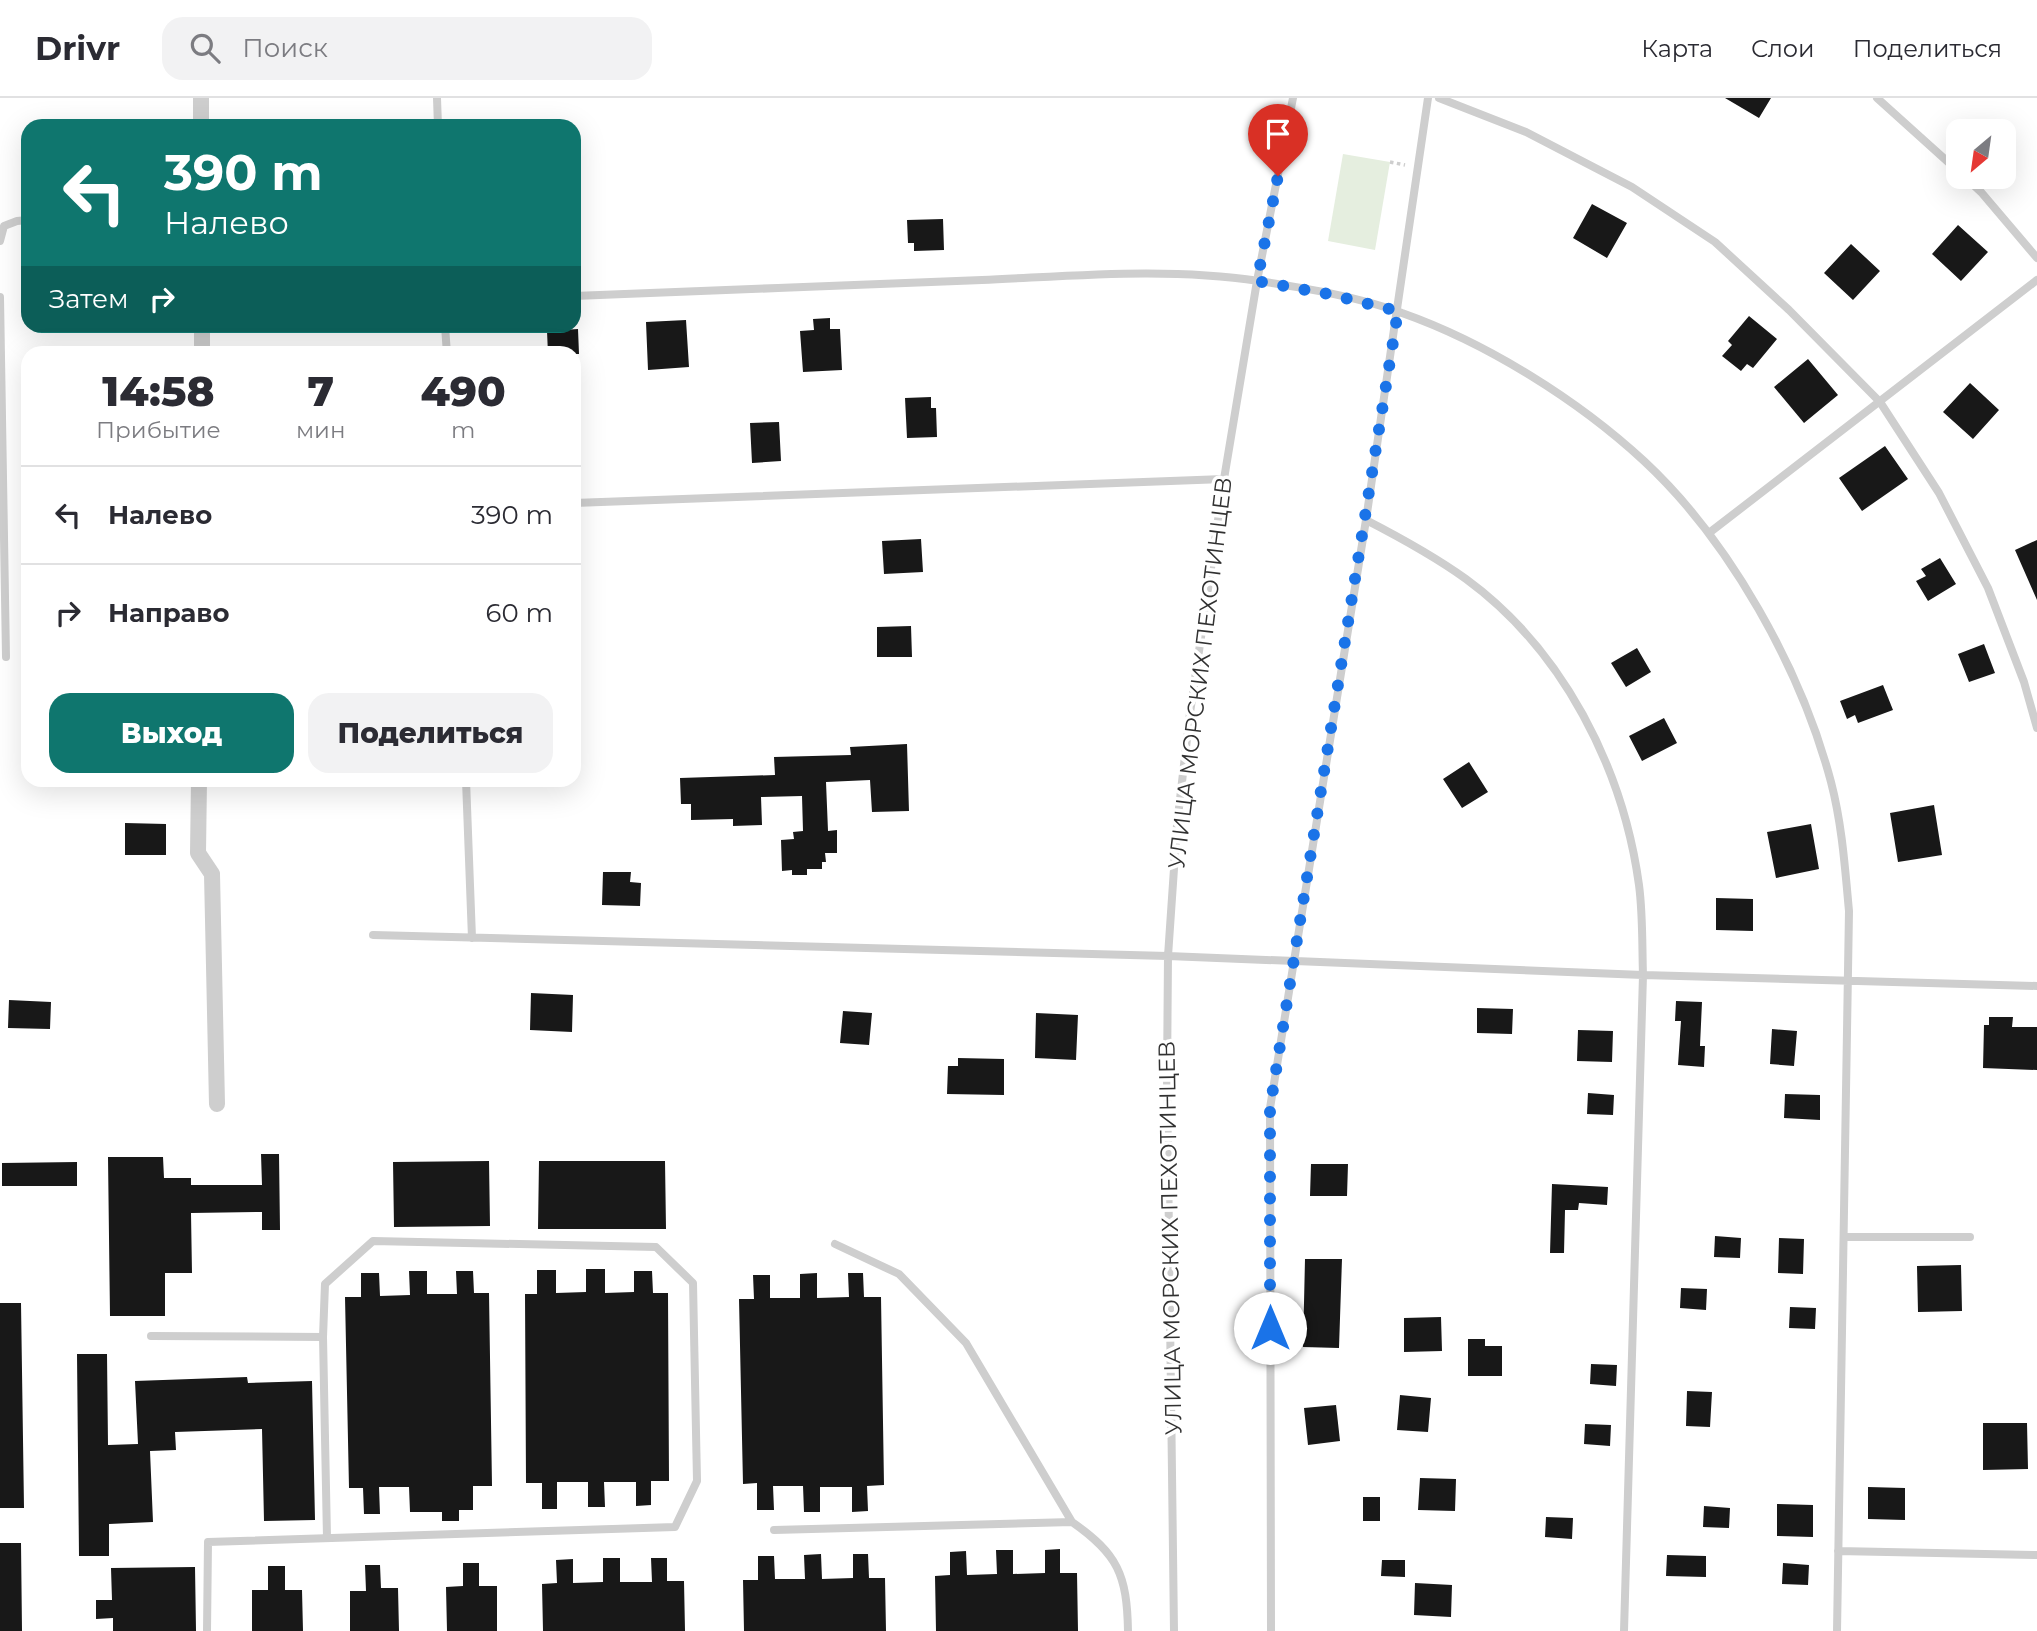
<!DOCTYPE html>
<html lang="ru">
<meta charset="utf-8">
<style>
body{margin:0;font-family:Montserrat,sans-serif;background:#f2f2f3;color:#2b2b33;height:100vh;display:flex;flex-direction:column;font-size:26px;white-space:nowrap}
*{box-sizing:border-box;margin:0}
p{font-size:23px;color:#7c7c81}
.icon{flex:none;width:38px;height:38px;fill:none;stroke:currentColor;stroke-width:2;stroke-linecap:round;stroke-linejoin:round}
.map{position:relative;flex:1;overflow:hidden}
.sheet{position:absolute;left:21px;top:248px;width:560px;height:441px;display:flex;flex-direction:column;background:#fff;border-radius:21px;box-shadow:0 7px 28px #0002}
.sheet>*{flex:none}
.top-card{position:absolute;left:21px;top:21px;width:560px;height:214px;border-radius:21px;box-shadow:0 7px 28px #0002;background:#0f766e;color:#fff;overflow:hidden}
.needle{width:46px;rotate:209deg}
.fabs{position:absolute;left:1946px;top:21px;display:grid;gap:14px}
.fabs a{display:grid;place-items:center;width:70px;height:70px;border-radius:14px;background:#fff;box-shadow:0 7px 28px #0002;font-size:35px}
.pin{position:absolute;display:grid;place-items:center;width:60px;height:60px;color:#fff;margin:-72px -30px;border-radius:50% 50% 50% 0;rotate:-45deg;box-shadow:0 0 7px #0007}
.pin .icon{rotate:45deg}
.me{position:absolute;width:77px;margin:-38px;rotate:0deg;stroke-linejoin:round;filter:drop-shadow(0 0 5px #0008)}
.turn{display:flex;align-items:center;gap:24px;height:147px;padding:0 28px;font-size:32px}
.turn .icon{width:91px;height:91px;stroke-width:2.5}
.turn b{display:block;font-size:49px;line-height:60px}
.then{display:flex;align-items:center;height:66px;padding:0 28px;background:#0003;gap:14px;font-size:26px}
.eta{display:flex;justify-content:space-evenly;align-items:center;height:119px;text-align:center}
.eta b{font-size:42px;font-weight:800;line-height:49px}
.button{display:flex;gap:14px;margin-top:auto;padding:14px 28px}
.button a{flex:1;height:80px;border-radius:21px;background:#0f766e;color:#fff;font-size:28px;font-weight:800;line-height:80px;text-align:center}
.button a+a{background:#f2f2f3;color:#2b2b33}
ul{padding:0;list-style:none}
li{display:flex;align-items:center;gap:21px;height:98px;padding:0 28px;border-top:2px solid #e1e1e2}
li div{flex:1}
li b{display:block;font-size:26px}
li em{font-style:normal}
header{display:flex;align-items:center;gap:42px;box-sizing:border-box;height:98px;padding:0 35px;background:#fff;border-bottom:2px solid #e1e1e2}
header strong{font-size:33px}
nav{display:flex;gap:38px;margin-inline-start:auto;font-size:24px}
.search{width:490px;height:63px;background:#f2f2f3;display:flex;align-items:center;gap:18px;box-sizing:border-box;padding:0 24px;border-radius:21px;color:#7c7c81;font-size:26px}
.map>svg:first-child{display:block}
.green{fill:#e5eedf}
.building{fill:#181818}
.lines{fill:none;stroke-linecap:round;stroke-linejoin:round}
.path{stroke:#cecece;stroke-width:3.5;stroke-dasharray:3.5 3.5;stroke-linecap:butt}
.service{stroke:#cecece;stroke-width:8}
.minor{stroke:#cecece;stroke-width:16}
.route{stroke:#1a73e8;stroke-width:12;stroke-dasharray:0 21.6}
.labels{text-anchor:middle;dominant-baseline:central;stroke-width:7;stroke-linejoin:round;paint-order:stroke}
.street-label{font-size:23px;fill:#313131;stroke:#fff}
</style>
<header>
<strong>Drivr</strong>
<div class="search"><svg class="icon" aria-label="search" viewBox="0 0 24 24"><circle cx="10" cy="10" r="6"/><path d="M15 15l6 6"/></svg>Поиск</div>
<nav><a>Карта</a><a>Слои</a><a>Поделиться</a></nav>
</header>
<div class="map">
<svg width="2037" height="1533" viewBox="0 0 2037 1533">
<rect width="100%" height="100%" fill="#fff"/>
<!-- green -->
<path class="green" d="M 1343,56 L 1390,64 L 1375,152 L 1328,143 Z"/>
<!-- building -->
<path class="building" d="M 1725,0 L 1771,0 L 1759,20 Z
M 1592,106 L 1627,125 L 1607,160 L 1573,140 Z
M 943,121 L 944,152 L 914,153 L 914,145 L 908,145 L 907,122 Z
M 1958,127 L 1988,154 L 1961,183 L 1932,156 Z
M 1851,146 L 1880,173 L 1853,202 L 1824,175 Z
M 1749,218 L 1777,241 L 1753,270 L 1747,266 L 1741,273 L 1722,258 L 1732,247 L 1728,243 Z
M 830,220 L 830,231 L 840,231 L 842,272 L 803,274 L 800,233 L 814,232 L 813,221 Z
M 686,222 L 689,269 L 648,272 L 646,224 Z
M 578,231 L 579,256 L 548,256 L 547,233 Z
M 1808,261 L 1838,297 L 1804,325 L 1774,289 Z
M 1970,285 L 1999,312 L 1973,341 L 1943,314 Z
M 931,299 L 931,310 L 936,310 L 937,339 L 907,340 L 905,300 Z
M 779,324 L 781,363 L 752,365 L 750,325 Z
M 1885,348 L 1908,381 L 1862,413 L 1839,380 Z
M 921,441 L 923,474 L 884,476 L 882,443 Z
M 2037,442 L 2037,502 L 2015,452 Z
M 1940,460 L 1956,486 L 1928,503 L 1916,483 L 1926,478 L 1921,471 Z
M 911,528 L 912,559 L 877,559 L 877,529 Z
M 1984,546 L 1995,575 L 1969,584 L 1958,556 Z
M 1637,550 L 1651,574 L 1626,589 L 1611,565 Z
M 1883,587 L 1893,612 L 1858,625 L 1855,617 L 1847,621 L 1840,603 Z
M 1664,620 L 1677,645 L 1642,663 L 1629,638 Z
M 907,646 L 909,713 L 872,714 L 870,682 L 826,684 L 828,733 L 837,732 L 837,755 L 825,755 L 826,764 L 822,764 L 822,771 L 807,771 L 807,777 L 792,777 L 792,772 L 782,773 L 781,742 L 794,741 L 793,734 L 803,733 L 802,698 L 761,699 L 762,727 L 733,728 L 733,721 L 691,722 L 691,706 L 681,706 L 680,680 L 775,677 L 774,659 L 851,657 L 850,649 Z
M 1469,664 L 1488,694 L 1462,710 L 1443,681 Z
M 1934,707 L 1942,757 L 1898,764 L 1890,715 Z
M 125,725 L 166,726 L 166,757 L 125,757 Z
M 1811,726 L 1819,771 L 1776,780 L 1767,734 Z
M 603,774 L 631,774 L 630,784 L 641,785 L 640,808 L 602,807 Z
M 1716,800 L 1753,801 L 1753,833 L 1716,832 Z
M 531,895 L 573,897 L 572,934 L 530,932 Z
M 9,902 L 51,904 L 50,931 L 8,930 Z
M 1676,903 L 1702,904 L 1700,948 L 1705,948 L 1704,969 L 1678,967 L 1681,923 L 1675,923 Z
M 1477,910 L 1513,911 L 1512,936 L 1477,935 Z
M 843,913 L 872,915 L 869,947 L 840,945 Z
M 1036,915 L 1078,917 L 1076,962 L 1035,960 Z
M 1989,919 L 2013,919 L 2012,929 L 2037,929 L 2037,972 L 1983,970 L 1984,927 L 1989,927 Z
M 1772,931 L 1797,933 L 1794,968 L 1770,966 Z
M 1578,932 L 1613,933 L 1612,964 L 1577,963 Z
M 958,960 L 1004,961 L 1004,997 L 947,996 L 948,968 L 958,968 Z
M 1588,995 L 1614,997 L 1613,1017 L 1587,1016 Z
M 1785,996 L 1820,997 L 1820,1022 L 1784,1020 Z
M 261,1056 L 279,1056 L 280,1132 L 262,1132 L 262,1114 L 191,1115 L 192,1175 L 165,1175 L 165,1218 L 110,1218 L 108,1059 L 163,1059 L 164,1080 L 191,1080 L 191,1087 L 262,1087 Z
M 489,1063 L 490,1128 L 394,1129 L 393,1064 Z
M 539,1063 L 665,1063 L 666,1131 L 538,1131 Z
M 77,1064 L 77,1088 L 2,1088 L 2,1065 Z
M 1311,1066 L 1348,1066 L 1347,1098 L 1310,1098 Z
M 1552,1086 L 1608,1089 L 1607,1107 L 1579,1105 L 1578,1112 L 1565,1112 L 1564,1155 L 1550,1155 Z
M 1715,1138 L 1741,1140 L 1740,1160 L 1714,1159 Z
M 1779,1140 L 1804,1141 L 1803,1176 L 1778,1175 Z
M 1305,1161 L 1342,1161 L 1339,1250 L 1303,1249 Z
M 1961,1167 L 1962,1213 L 1918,1214 L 1917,1168 Z
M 586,1171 L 605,1171 L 605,1195 L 634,1194 L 634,1173 L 652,1173 L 653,1195 L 668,1195 L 669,1383 L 651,1383 L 651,1407 L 636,1408 L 636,1384 L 604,1384 L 605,1409 L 588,1409 L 588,1384 L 557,1384 L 557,1411 L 542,1411 L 542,1385 L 526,1385 L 525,1196 L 537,1196 L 537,1172 L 556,1172 L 556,1195 L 586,1194 Z
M 409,1173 L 427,1173 L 427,1196 L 457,1196 L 456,1173 L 473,1173 L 474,1195 L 489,1195 L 492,1388 L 473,1388 L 473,1412 L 459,1412 L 459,1423 L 442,1423 L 442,1414 L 410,1414 L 409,1389 L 379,1389 L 380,1416 L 364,1416 L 363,1390 L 349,1390 L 345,1199 L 361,1199 L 361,1175 L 379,1175 L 380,1198 L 410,1197 Z
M 817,1175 L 817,1200 L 849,1199 L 848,1175 L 863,1175 L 864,1199 L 881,1199 L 884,1387 L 867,1388 L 868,1413 L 852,1414 L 852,1389 L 820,1389 L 820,1414 L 804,1414 L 803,1388 L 773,1388 L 774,1412 L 757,1412 L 757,1385 L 743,1386 L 739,1201 L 754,1201 L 753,1177 L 770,1177 L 770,1200 L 800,1200 L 800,1176 Z
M 1681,1190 L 1707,1191 L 1706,1212 L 1680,1210 Z
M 0,1205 L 21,1205 L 24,1410 L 0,1410 Z
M 1790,1209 L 1816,1210 L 1815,1231 L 1789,1230 Z
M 1441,1219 L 1442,1253 L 1404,1254 L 1404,1220 Z
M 1468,1241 L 1485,1241 L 1485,1248 L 1502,1248 L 1502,1278 L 1468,1278 Z
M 77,1256 L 107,1256 L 108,1347 L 138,1346 L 135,1283 L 247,1279 L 248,1285 L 312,1283 L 315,1422 L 264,1423 L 262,1331 L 175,1334 L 176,1352 L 150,1353 L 153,1424 L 109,1426 L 109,1458 L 79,1458 Z
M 1591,1266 L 1617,1267 L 1616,1288 L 1590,1286 Z
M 1687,1293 L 1712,1294 L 1710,1329 L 1686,1328 Z
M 1400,1297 L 1431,1300 L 1428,1334 L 1397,1332 Z
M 1336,1307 L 1340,1343 L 1308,1347 L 1304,1310 Z
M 1983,1325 L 2027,1325 L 2028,1371 L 1983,1372 Z
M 1585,1326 L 1611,1327 L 1610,1348 L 1584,1346 Z
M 1420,1380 L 1456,1381 L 1455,1413 L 1418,1412 Z
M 1868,1389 L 1905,1390 L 1905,1422 L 1868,1421 Z
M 1363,1399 L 1380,1399 L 1380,1423 L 1363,1423 Z
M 1777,1406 L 1813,1407 L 1813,1439 L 1777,1438 Z
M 1704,1408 L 1730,1410 L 1729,1430 L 1703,1429 Z
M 1546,1419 L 1573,1420 L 1572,1441 L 1545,1439 Z
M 0,1445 L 21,1445 L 22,1533 L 0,1533 Z
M 1060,1451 L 1060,1475 L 1077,1475 L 1078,1533 L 936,1533 L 935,1478 L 950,1477 L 950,1454 L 966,1453 L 967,1477 L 997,1476 L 996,1452 L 1013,1452 L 1013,1476 L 1045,1475 L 1045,1452 Z
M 821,1456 L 822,1481 L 853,1480 L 853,1456 L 868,1456 L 869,1480 L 885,1480 L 886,1533 L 744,1533 L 743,1482 L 758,1482 L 758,1458 L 774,1458 L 775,1481 L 805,1481 L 804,1457 Z
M 1667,1457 L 1706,1458 L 1706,1479 L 1666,1478 Z
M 603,1460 L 620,1460 L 620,1484 L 652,1484 L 651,1460 L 667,1460 L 667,1483 L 684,1483 L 685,1533 L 543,1533 L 542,1486 L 557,1485 L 556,1462 L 573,1461 L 573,1485 L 603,1484 Z
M 1382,1462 L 1405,1462 L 1405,1479 L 1381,1478 Z
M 463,1465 L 479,1465 L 479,1488 L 497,1488 L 497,1533 L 447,1533 L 446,1489 L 463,1488 Z
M 1783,1465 L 1809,1467 L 1808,1487 L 1782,1486 Z
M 365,1467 L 380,1467 L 381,1490 L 398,1490 L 399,1533 L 350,1533 L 350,1493 L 366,1493 Z
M 268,1468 L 285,1468 L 285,1492 L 302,1492 L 303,1533 L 252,1533 L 252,1492 L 268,1492 Z
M 195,1469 L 196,1533 L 113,1533 L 113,1520 L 96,1521 L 96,1502 L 112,1502 L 111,1470 Z
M 1415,1485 L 1452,1487 L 1451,1519 L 1414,1517 Z"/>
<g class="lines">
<!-- path -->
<path class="path" d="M 1390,64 L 1405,67"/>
<!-- service -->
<path class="service" d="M 437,0 L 438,28
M 1439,0 L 1526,34 L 1632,89 L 1715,144 L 1789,212 L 1880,304 L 1939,395 L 1988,490 L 2024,584 L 2037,630
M 1877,0 L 1958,73
M 1965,79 L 1981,94 L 2037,160
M 0,143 L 4,128 L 17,123 L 28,122
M 574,198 C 710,193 846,187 982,182 C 1074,178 1167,169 1259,183 C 1304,190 1360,199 1402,215 C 1487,245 1578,302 1644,363 C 1730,443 1801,571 1831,684 C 1842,726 1845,770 1849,813 L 1837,1533
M 0,199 L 6,559
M 445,228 L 447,256
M 574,405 L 1224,381
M 1366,422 C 1401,440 1434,458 1466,481 C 1563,552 1623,670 1639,787 C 1643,817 1642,848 1643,877 L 1624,1533
M 1709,435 L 2037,182
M 466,682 L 472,840
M 373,837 L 1168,858 L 1643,877 L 2037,888
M 1844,1139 L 1970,1139
M 835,1146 L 899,1176 L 966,1245 L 1072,1424
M 151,1238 L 323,1239
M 774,1432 L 1072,1424 C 1118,1456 1127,1477 1128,1533
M 1838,1453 L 2037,1457
M 207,1533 L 208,1444 L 675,1429 L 697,1383 L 693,1185 L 656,1149 L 373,1143 L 325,1186 L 323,1239 L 327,1440
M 1174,1533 L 1167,981 L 1168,858 L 1177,727 L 1190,615 L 1224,381 L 1257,183 L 1293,0
M 1271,1533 L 1270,1010 L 1366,422 L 1428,0"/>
<!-- minor -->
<path class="minor" d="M 201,0 L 201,28
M 202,256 L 202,228
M 199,682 L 198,755 L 212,776 L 217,1006"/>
</g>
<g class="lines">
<!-- route -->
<path class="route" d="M 1270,1230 L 1270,1010 L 1398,213 L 1328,196 L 1257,183 L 1278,78"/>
</g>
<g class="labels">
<!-- street labels -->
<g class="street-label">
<text transform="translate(1200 575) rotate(-83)">УЛИЦА МОРСКИХ ПЕХОТИНЦЕВ</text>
<text transform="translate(1170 1140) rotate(-91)">УЛИЦА МОРСКИХ ПЕХОТИНЦЕВ</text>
</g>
</g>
</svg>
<div class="fabs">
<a><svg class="needle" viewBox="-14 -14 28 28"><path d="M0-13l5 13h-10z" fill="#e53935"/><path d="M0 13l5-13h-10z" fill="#7c7c81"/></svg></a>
</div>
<div class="pin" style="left:1278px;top:78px;background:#d93025"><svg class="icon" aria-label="arrive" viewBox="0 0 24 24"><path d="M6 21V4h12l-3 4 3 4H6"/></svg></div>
<svg class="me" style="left:1270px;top:1230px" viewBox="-20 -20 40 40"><circle r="19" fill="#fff"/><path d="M0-13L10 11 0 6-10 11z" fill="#1a73e8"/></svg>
<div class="top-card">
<div class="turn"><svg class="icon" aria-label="left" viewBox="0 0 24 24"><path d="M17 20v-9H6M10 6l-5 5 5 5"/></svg><div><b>390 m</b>Налево</div></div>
<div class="then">Затем<svg class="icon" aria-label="right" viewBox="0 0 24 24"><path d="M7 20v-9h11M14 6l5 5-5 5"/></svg></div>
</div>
<section class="sheet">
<div class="eta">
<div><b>14:58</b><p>Прибытие</p></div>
<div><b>7</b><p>мин</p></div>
<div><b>490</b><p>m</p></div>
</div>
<ul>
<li><svg class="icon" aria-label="left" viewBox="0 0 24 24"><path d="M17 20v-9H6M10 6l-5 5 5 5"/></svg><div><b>Налево</b></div><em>390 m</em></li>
<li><svg class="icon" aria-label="right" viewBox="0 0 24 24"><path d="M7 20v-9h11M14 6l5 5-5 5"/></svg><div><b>Направо</b></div><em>60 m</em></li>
</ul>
<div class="button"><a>Выход</a><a>Поделиться</a></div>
</section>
</div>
